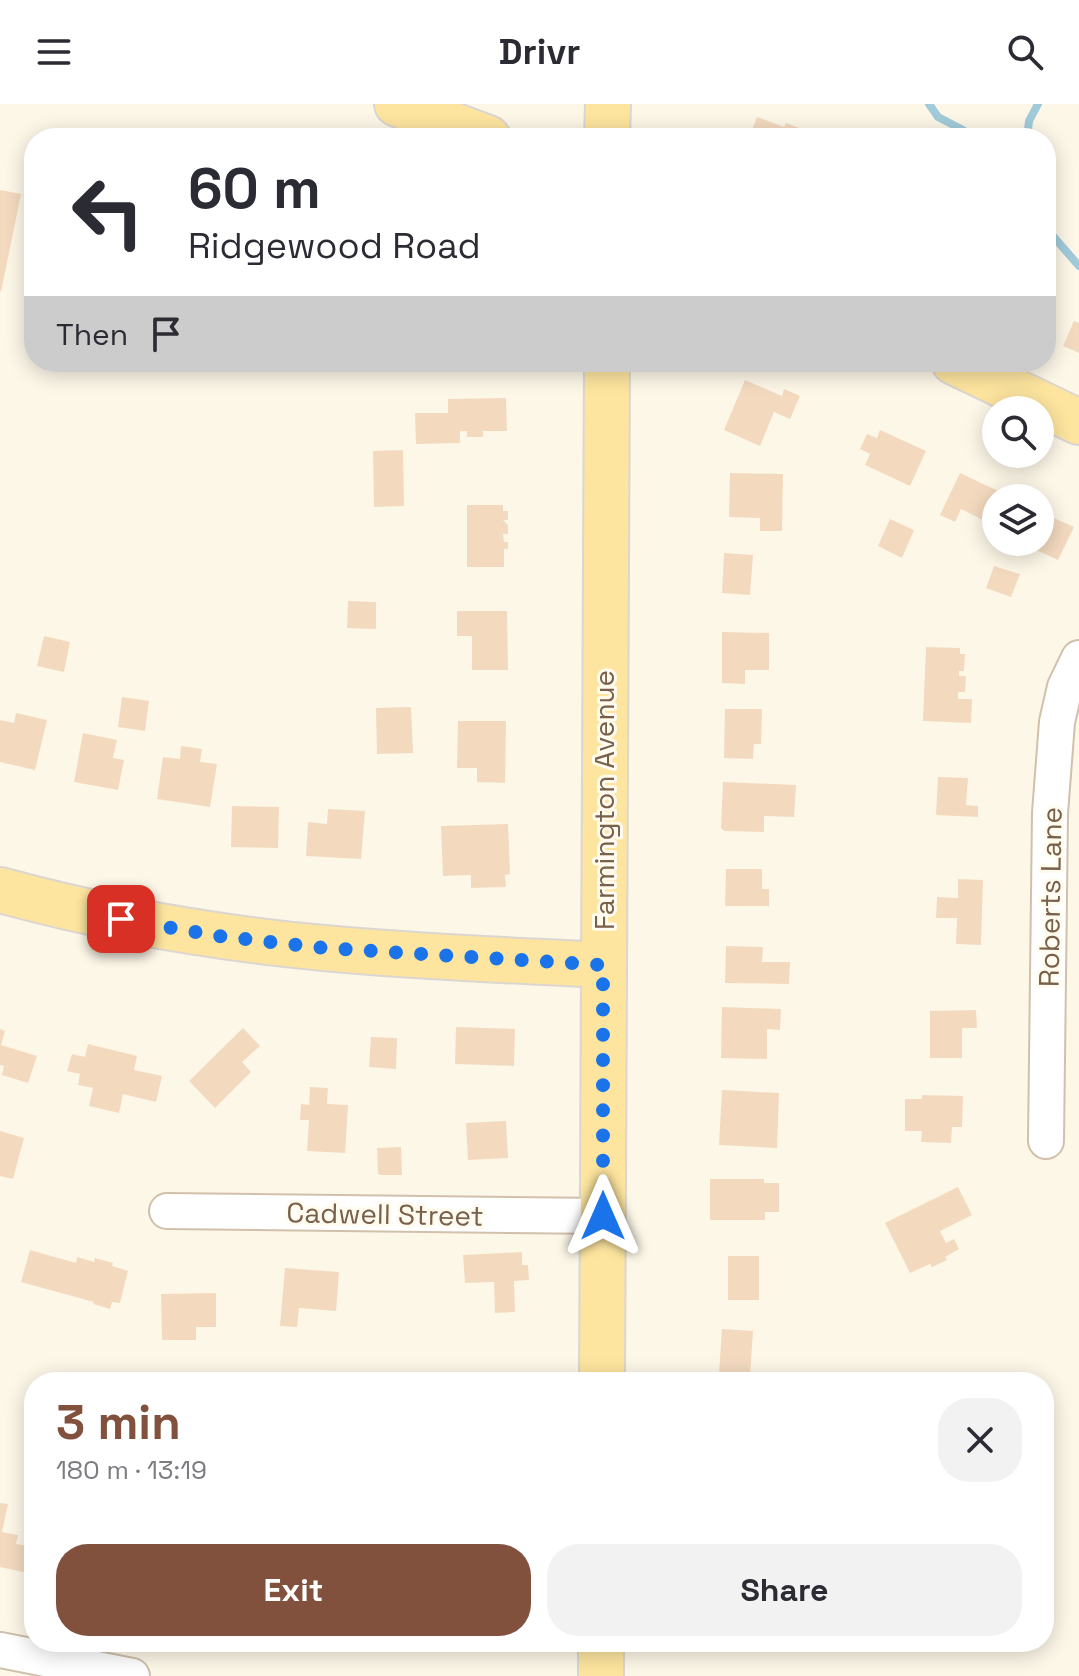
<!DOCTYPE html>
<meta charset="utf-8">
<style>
body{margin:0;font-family:"Space Grotesk",sans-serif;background:#f2f2f3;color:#2b2b33;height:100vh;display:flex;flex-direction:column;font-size:30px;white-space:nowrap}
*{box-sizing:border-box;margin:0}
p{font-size:26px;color:#7c7c81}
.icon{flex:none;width:44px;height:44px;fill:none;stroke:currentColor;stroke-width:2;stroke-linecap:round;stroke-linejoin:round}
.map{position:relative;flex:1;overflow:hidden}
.sheet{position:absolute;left:24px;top:1268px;width:1030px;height:280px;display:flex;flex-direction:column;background:#fff;border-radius:32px;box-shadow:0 4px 20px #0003}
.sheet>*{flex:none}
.top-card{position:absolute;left:24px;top:24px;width:1032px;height:244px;border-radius:32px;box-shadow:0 4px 20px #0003;background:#fff;color:#2b2b33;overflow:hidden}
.buttons{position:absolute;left:982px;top:292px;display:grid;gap:16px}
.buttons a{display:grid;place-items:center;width:72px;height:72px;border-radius:50%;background:#fff;box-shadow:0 4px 20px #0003;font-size:40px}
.pin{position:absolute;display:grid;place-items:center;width:68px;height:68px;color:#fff;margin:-34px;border-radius:16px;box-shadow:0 4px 12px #0006}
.me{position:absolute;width:88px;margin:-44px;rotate:0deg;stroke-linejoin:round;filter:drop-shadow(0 0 6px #0008)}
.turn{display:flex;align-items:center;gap:28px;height:168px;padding:0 32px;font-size:36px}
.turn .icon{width:104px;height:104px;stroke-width:2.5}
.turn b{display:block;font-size:56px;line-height:68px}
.then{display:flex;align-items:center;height:76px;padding:0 32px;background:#0003;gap:16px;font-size:30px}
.round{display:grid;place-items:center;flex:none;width:84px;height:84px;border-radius:32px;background:#f2f2f3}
.head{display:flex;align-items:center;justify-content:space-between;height:136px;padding:0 32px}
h1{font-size:48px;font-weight:800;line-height:60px;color:#81513d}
.primary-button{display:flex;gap:16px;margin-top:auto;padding:16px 32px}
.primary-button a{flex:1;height:92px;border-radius:32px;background:#81513d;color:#fff;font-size:32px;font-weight:800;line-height:92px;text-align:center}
.primary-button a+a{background:#f2f2f3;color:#2b2b33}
header{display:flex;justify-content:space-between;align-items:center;height:104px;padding:0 32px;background:#fff;font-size:36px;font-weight:800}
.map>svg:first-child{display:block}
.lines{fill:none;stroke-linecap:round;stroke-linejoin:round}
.stream{stroke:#a1cbda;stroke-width:8}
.building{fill:#f3dabf}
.minor-casing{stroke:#d0c0ac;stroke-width:38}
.major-casing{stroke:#dcd6d0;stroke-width:48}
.minor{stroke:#fff;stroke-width:34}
.major{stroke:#fde59f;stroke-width:44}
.route{stroke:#1a73e8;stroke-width:14;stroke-dasharray:0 25.2}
.labels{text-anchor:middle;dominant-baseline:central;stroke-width:6;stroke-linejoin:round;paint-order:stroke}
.street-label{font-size:28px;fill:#79604a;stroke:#fffbef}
</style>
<header><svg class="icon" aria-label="menu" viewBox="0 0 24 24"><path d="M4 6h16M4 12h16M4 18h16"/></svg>Drivr<svg class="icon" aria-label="search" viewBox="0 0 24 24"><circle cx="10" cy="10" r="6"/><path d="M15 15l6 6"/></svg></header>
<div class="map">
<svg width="1079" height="1572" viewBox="0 0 1079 1572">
<rect width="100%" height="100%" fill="#fdf7e8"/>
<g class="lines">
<!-- stream -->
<path class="stream" d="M 929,0 L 938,13 L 963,26 L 970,34
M 1027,34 L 1029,17 L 1038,0
M 1046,124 L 1079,162"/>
</g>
<!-- building -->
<path class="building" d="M 757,13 L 784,23 L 786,19 L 799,24 L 795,34 L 749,34 Z
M 0,86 L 21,90 L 1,188 L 0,187 Z
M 1074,217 L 1079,219 L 1079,249 L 1063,242 Z
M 745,276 L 782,292 L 784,285 L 800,292 L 790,315 L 774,308 L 760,342 L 724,326 Z
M 506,294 L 507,327 L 483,327 L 483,333 L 467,333 L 467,327 L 460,327 L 460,339 L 416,340 L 415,309 L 448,309 L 448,295 Z
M 880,326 L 926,347 L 910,382 L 865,361 L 870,350 L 860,345 L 867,330 L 877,334 Z
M 403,346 L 404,402 L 374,403 L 373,347 Z
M 730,369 L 783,370 L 782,427 L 760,427 L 760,414 L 729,413 Z
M 960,369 L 1013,394 L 996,394 L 996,414 L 991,411 L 987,418 L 961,405 L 955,418 L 940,411 Z
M 467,401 L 503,401 L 503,407 L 508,407 L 508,416 L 503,416 L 508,421 L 508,430 L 503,430 L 504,438 L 508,438 L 508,445 L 504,445 L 504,463 L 467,463 Z
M 1040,408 L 1074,423 L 1058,456 L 1019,438 L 1040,438 Z
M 890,415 L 914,426 L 902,454 L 878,442 Z
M 724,449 L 753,451 L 750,491 L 722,489 Z
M 994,462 L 1020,470 L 1011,493 L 986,484 Z
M 348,497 L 376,498 L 376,525 L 347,524 Z
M 457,507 L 507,507 L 508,566 L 472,566 L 472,532 L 457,532 Z
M 722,528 L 769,529 L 769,566 L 745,566 L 745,580 L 722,579 Z
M 44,532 L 70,538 L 64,568 L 37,562 Z
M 926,543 L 960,544 L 960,550 L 965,550 L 964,567 L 959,567 L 959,572 L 966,572 L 965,588 L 958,588 L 958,595 L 972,595 L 971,619 L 923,617 Z
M 122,593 L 149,597 L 145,627 L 118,623 Z
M 411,603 L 413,649 L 377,650 L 376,604 Z
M 725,605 L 762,605 L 761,640 L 754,640 L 753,655 L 724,654 Z
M 16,609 L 47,616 L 35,666 L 0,658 L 0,616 L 14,619 Z
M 458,617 L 506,617 L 505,679 L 477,678 L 477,664 L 457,664 Z
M 83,629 L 117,636 L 113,654 L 124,656 L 118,686 L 74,678 Z
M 181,642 L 202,645 L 200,658 L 217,660 L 210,703 L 157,695 L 163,653 L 180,655 Z
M 938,673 L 968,674 L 966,701 L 978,702 L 978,713 L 936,711 Z
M 723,678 L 796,681 L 794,713 L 764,712 L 764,728 L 724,727 L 721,724 Z
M 232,702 L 279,703 L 278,744 L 231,743 Z
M 328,705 L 365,707 L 361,755 L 306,752 L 308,718 L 327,720 Z
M 508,720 L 510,770 L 505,771 L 506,783 L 471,784 L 471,771 L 443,772 L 441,722 Z
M 726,765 L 762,765 L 762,785 L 769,785 L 769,802 L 725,802 Z
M 958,775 L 983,776 L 981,841 L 956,840 L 957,814 L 936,814 L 937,793 L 958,794 Z
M 726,842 L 763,843 L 762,858 L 790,858 L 789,880 L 725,879 Z
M 722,903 L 781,905 L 780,926 L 767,925 L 767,955 L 721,954 Z
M 976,906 L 977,924 L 962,924 L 962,954 L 930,954 L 930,907 Z
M 456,923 L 515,925 L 514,962 L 455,960 Z
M 243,924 L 260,942 L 242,958 L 251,968 L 215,1004 L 189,977 Z
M 0,925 L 5,927 L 1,941 L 37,952 L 28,979 L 2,971 L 4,962 L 0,961 Z
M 371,933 L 397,934 L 396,965 L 369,963 Z
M 88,940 L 137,952 L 134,966 L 162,972 L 156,998 L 123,990 L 119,1009 L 89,1002 L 93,984 L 78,981 L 80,970 L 67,967 L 72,950 L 85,953 Z
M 310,983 L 328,984 L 327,1000 L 348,1001 L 345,1049 L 307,1047 L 309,1016 L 300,1016 L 301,1000 L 309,1001 Z
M 722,986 L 779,989 L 777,1044 L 719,1041 Z
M 922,991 L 963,992 L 962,1023 L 952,1023 L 951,1039 L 921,1038 L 922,1027 L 905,1027 L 905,995 L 922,995 Z
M 506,1017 L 508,1054 L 468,1056 L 466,1019 Z
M 0,1027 L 24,1034 L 13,1075 L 0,1072 Z
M 401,1043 L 402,1071 L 381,1071 L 378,1070 L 377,1044 Z
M 710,1075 L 764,1075 L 764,1079 L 779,1079 L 779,1108 L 765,1108 L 765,1116 L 710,1116 Z
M 958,1083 L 972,1111 L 940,1127 L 946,1139 L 954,1135 L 959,1145 L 945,1153 L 947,1156 L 932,1163 L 930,1160 L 910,1169 L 885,1119 Z
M 30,1146 L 76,1159 L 77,1153 L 94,1158 L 95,1154 L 113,1159 L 112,1162 L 128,1167 L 120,1199 L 112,1198 L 110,1205 L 93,1200 L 94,1198 L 21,1178 Z
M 522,1148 L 522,1161 L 528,1161 L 529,1176 L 514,1177 L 515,1208 L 495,1209 L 494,1178 L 465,1179 L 463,1151 Z
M 728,1152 L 759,1152 L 759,1196 L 728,1196 Z
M 285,1164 L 339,1168 L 336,1207 L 299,1204 L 297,1223 L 280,1222 Z
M 216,1189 L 216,1223 L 196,1223 L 196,1236 L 162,1236 L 161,1190 Z
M 722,1225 L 753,1227 L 750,1272 L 719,1270 Z
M 440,1268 L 508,1269 L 507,1278 L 440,1278 Z
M 0,1399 L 8,1400 L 2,1428 L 18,1431 L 16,1440 L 29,1442 L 24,1468 L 0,1463 Z"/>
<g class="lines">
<defs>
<path id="minor" d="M 1046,1037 L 1050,709 L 1057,618 L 1065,583 L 1079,554
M 167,1107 L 603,1112
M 0,1546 L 132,1572"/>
<path id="major" d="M 397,0 L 488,34
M 607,34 L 608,0
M 954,258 L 1079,318
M 0,786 C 106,815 214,834 324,844 C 416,853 510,856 603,861
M 602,1278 L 607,258
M 601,1572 L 601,1538"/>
</defs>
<!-- minor casing -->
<use href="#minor" class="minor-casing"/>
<!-- major casing -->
<use href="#major" class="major-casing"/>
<!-- minor -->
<use href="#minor" class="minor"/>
<!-- major -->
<use href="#major" class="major"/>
</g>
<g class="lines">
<!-- route -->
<path class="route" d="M 121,815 L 218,832 L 324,844 L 603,861 L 603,1112"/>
</g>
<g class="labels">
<!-- street labels -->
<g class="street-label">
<text transform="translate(604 696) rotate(-90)">Farmington Avenue</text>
<text transform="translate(1050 793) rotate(-89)">Roberts Lane</text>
<text transform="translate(385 1110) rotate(1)">Cadwell Street</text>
</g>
</g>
</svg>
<div class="buttons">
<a><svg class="icon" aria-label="search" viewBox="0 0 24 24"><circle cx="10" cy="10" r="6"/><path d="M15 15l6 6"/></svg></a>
<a><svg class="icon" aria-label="layers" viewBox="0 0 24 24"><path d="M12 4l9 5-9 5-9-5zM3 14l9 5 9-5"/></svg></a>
</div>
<div class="pin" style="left:121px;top:815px;background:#d93025"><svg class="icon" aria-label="arrive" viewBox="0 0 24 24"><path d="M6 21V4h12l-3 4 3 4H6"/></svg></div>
<svg class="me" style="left:603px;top:1112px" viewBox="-20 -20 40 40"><path d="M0-17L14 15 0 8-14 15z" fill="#1a73e8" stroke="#fff" stroke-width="4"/></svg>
<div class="top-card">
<div class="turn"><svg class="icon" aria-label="left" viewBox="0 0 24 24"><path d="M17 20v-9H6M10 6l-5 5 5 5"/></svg><div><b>60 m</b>Ridgewood Road</div></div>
<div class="then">Then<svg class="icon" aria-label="arrive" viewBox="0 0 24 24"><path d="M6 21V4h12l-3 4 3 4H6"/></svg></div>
</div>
<section class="sheet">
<div class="head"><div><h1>3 min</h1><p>180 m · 13:19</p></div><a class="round"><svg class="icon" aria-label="close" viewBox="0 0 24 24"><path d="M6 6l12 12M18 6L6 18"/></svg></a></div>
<div class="primary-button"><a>Exit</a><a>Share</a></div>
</section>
</div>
